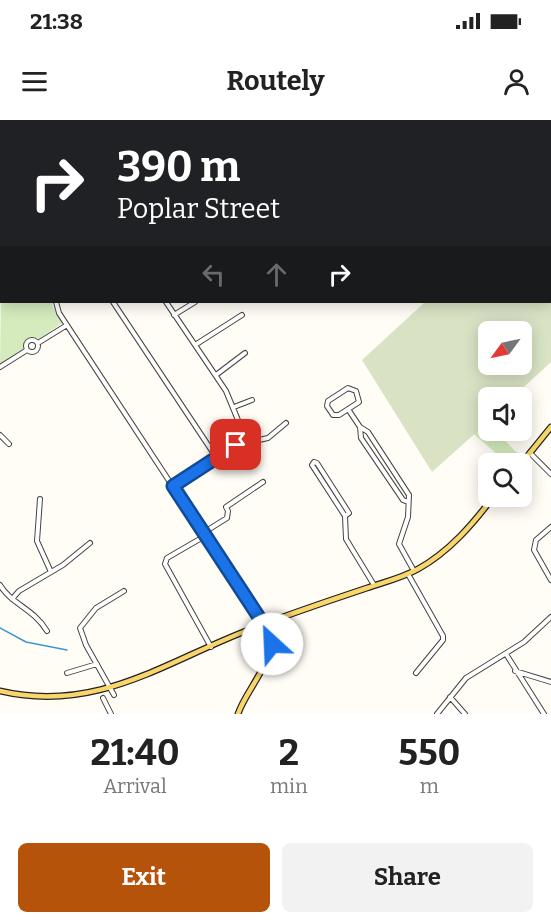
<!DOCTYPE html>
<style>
body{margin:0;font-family:Bitter,serif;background:#f2f2f2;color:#222;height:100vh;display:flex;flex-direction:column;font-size:22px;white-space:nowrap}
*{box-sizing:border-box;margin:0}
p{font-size:20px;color:#767676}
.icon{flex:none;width:33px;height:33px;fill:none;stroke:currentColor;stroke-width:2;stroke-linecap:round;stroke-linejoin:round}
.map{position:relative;height:594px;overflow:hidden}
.details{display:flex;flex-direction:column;background:#fff;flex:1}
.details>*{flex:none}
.hud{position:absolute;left:0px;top:0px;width:552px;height:183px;box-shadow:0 3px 15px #0003;background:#202124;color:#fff;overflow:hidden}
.needle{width:39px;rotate:237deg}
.controls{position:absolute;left:478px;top:201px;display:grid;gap:12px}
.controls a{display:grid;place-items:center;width:54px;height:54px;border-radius:9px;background:#fff;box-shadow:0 3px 15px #0003;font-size:30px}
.pin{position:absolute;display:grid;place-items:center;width:51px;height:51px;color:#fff;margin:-26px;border-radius:12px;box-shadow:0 3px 9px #0006}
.me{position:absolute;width:66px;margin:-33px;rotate:335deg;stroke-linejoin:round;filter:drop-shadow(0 0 4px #0008)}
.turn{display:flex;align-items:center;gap:21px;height:126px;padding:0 18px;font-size:27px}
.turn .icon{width:78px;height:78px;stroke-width:2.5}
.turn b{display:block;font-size:42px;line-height:51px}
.lanes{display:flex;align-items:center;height:57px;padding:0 18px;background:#0003;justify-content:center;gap:30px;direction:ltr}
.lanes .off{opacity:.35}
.eta{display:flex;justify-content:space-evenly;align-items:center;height:102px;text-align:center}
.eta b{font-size:36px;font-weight:700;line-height:42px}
.primary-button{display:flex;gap:12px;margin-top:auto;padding:12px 18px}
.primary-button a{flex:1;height:69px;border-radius:9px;background:#b45309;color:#fff;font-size:24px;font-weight:700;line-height:69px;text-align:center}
.primary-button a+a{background:#f2f2f2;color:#222}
.status{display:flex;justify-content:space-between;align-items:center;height:42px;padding:0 30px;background:#fff;direction:ltr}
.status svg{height:16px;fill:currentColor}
header{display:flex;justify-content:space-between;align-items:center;height:78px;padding:0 18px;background:#fff;font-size:27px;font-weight:700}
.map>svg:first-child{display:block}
.green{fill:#d5ebbd}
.cemetery{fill:#d9e3c4;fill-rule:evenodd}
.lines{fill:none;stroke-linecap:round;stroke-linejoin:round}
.stream{stroke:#3f96cf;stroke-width:1.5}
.minor-casing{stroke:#444;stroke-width:6}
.major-casing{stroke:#222;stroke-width:7}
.minor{stroke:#fff;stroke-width:4}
.major{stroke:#f9d66b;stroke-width:4.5}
.rail{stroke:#c4262e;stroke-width:1.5}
.route-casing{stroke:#114b97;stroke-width:15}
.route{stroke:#1a73e8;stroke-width:10}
</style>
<div class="status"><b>21:38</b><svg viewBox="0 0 49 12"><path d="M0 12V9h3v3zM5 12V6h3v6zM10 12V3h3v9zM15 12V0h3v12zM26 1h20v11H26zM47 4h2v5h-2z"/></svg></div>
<header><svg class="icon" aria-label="menu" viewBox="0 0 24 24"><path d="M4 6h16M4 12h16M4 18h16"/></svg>Routely<svg class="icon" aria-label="person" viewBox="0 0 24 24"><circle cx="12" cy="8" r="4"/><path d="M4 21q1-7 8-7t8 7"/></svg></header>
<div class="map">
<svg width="551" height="594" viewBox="0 0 551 594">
<rect width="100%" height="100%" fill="#fffdf5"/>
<!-- green -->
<path class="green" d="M 1,171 L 2,182 L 53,182 L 52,185 L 62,203 L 39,219 L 30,218 L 25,221 L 23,229 L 0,244 Z
M 488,301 L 489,310 L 496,311 L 516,332 L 524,335 L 517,343 L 507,343 L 474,314 Z"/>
<!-- cemetery -->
<path class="cemetery" d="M 551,92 L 551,242 L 513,277 L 489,278 L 489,301 L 432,352 L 362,240 L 425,182 L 550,182 ZM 489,212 L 522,212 L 522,244 L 489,244 Z"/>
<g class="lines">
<!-- stream -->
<path class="stream" d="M 151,0 L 152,2
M 0,508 L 26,522 L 67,530"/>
<defs>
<path id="minor" d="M 115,0 L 116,2
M 0,101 L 2,103
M 0,140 L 2,139
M 56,182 L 59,193 L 263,504
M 113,182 L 216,337
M 166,182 L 226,271 L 247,322
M 174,195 L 195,182
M26 226a6 6 0 1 1 12 0a6 6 0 1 1-12 0Z
M 38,223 L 67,205
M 195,225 L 242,195
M 0,247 L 27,230
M 216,255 L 245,233
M 348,268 L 356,271 L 359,282 L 339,295 L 333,295 L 327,286 L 328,281 Z
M 234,287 L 252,280
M 348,289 L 360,307 L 368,312 L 409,375 L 408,397 L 399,424 L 414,451
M 360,307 L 361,318 L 403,380 L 408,382
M 0,315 L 9,324
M 530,333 L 551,354
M 314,342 L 317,343 L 349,393 L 345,396 L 312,345 Z
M 173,366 L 236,325 L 268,318 L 286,303
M 40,379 L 37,421 L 51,452
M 345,396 L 346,419 L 374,465
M 551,407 L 536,420 L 534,430 L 551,460
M 203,413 L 227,398 L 228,391 L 226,387 L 263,362
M 205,416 L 167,438 L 165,444 L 211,527
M 408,454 L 443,516 L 443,520 L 416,553
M 0,465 C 12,485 33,488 47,511
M 12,479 L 19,471 L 63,445 L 90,423
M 506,534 L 544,594
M 515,551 L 551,562
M 67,553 L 97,544
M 114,575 L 86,525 L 80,508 L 96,488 L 124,471
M 450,577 L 465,594
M 103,578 L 111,594
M 437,594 L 466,558 L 524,522 L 551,497"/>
<path id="major" d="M 521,344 L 551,307
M 0,571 C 97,594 166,541 251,509 C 289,494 328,481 367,468 C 384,462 402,458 418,449 C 449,432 473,404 494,376
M 238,594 C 247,566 285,533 263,504"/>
</defs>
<!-- minor casing -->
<use href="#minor" class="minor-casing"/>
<!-- major casing -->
<use href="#major" class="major-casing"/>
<!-- minor -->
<use href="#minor" class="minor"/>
<!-- major -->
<use href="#major" class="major"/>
<!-- rail -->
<path class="rail" d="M 62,0 L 66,2
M 498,2 L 502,0"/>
</g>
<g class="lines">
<defs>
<path id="route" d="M 236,325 L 173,366 L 268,511 L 272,524"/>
</defs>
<!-- route casing -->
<use href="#route" class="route-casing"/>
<!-- route -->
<use href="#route" class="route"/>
</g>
</svg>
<div class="controls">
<a><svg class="needle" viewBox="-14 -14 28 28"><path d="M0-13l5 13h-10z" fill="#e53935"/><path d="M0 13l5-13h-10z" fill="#767676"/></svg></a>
<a><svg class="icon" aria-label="sound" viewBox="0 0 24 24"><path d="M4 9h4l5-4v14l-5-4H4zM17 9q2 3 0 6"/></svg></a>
<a><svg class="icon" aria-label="search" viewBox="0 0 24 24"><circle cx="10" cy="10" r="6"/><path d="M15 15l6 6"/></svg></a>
</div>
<div class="pin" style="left:236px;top:325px;background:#d93025"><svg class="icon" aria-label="arrive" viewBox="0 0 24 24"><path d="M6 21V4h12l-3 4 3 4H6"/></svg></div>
<svg class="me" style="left:272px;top:524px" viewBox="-20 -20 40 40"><circle r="19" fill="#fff"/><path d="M0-13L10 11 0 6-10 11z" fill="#1a73e8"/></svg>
<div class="hud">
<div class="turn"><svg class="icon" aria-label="right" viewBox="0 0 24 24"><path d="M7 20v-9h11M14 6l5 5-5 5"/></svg><div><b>390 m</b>Poplar Street</div></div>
<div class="lanes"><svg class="icon off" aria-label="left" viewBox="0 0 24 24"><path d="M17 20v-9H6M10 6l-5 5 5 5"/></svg><svg class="icon off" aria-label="ahead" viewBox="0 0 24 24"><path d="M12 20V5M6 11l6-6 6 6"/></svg><svg class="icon" aria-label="right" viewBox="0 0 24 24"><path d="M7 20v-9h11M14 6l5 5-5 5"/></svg></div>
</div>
</div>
<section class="details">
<div class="eta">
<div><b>21:40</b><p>Arrival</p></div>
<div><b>2</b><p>min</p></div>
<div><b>550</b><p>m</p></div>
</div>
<div class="primary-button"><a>Exit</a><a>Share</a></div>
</section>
